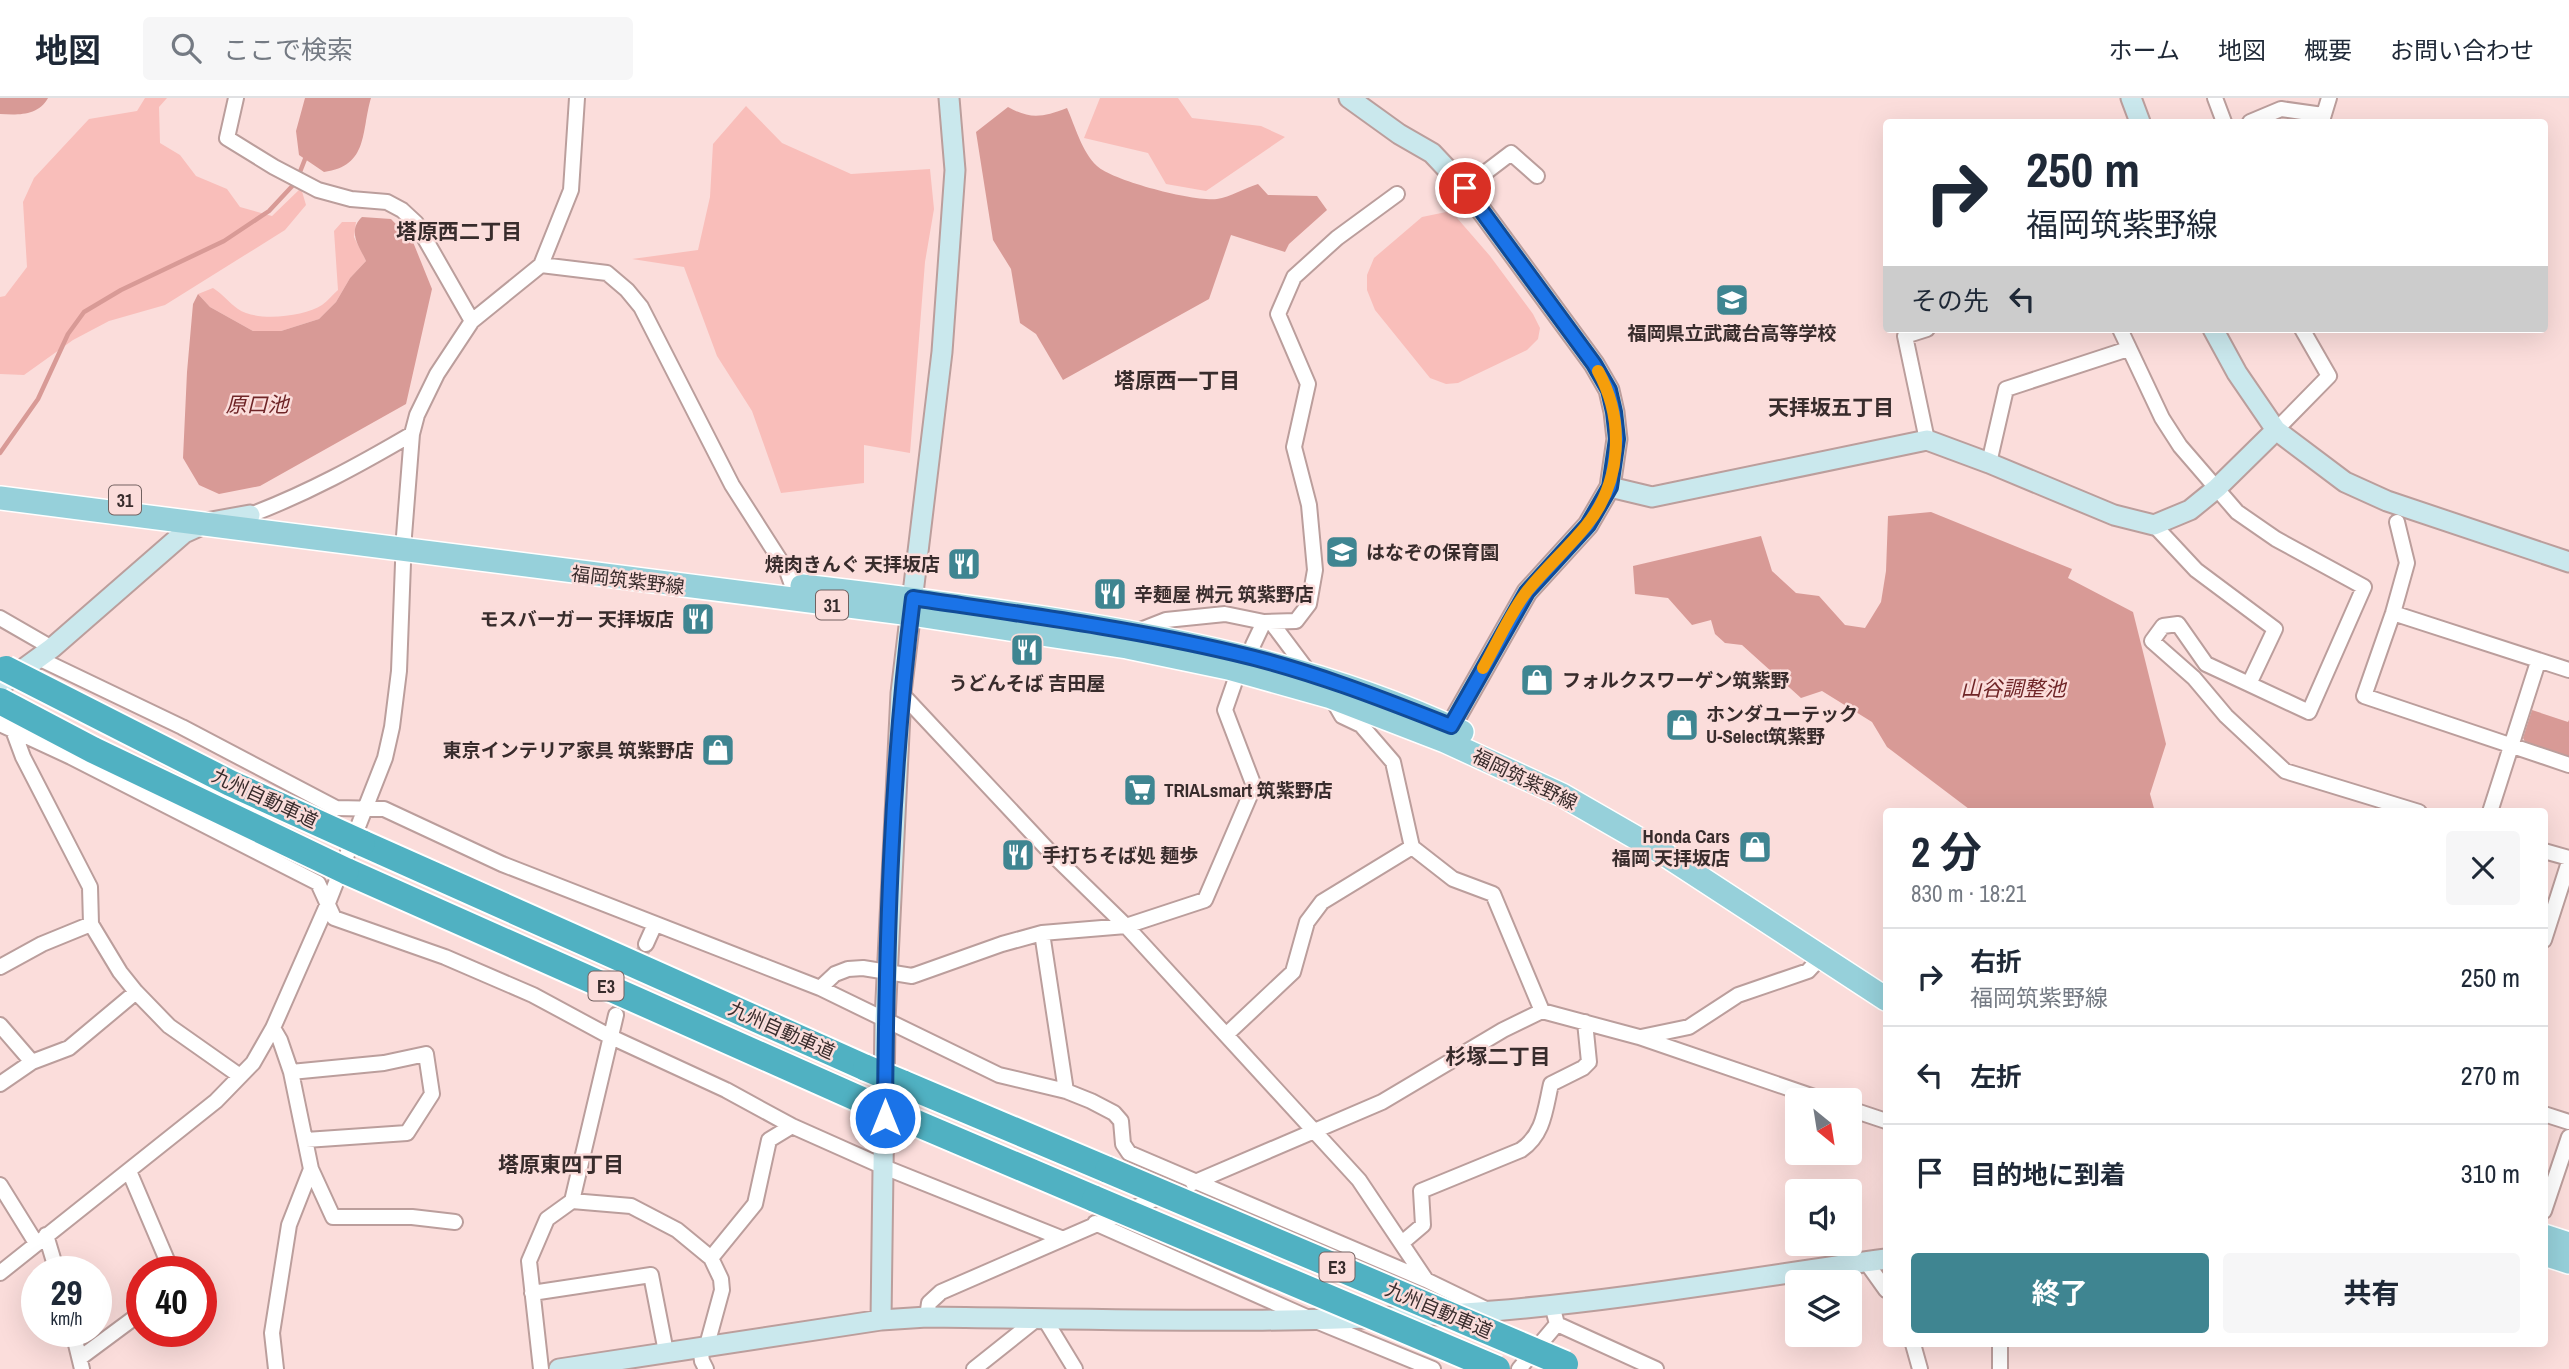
<!DOCTYPE html>
<html lang="ja">
<meta charset="utf-8">
<style>
body{margin:0;font-family:"Archivo Narrow","Noto Sans JP",sans-serif;background:#f6f6f7;color:#1f2937;height:100vh;display:flex;flex-direction:column;font-size:26px;white-space:nowrap}
*{box-sizing:border-box;margin:0}
p{font-size:23px;color:#747a83}
.icon{flex:none;width:38px;height:38px;fill:none;stroke:currentColor;stroke-width:2;stroke-linecap:round;stroke-linejoin:round}
.map{position:relative;flex:1;overflow:hidden}
.panel{position:absolute;left:1883px;top:710px;width:665px;height:539px;display:flex;flex-direction:column;background:#fff;border-radius:7px;box-shadow:0 7px 28px #0002}
.panel>*{flex:none}
.guide{position:absolute;left:1883px;top:21px;width:665px;height:214px;border-radius:7px;box-shadow:0 7px 28px #0002;background:#fff;color:#1f2937;overflow:hidden}
.needle{width:46px;rotate:150deg}
.tools{position:absolute;left:1785px;top:990px;display:grid;gap:14px}
.tools a{display:grid;place-items:center;width:77px;height:77px;border-radius:7px;background:#fff;box-shadow:0 7px 28px #0002;font-size:35px}
.speed{position:absolute;left:21px;top:1158px;display:flex;gap:14px;font-size:35px;font-weight:700;text-align:center}
.speed>*{display:grid;place-content:center;width:91px;height:91px;border-radius:50%;background:#fff;box-shadow:0 7px 28px #0002;line-height:1}
.speed small{font-size:18px;font-weight:400}
.speed .limit{border:10px solid #d22;background:#fff;color:#111}
.pin{position:absolute;display:grid;place-items:center;width:60px;height:60px;color:#fff;margin:-30px;border:4px solid #fff;border-radius:50%;box-shadow:0 2px 7px #0007}
.me{position:absolute;width:77px;margin:-38px;rotate:0deg;stroke-linejoin:round;filter:drop-shadow(0 0 5px #0008)}
.turn{display:flex;align-items:center;gap:24px;height:147px;padding:0 28px;font-size:32px}
.turn .icon{width:91px;height:91px;stroke-width:2.5}
.turn b{display:block;font-size:49px;line-height:60px}
.then{display:flex;align-items:center;height:66px;padding:0 28px;background:#0003;gap:14px;font-size:26px}
.round{display:grid;place-items:center;flex:none;width:74px;height:74px;border-radius:7px;background:#f6f6f7}
.head{display:flex;align-items:center;justify-content:space-between;height:119px;padding:0 28px}
h1{font-size:42px;font-weight:700;line-height:52px}
.cta{display:flex;gap:14px;margin-top:auto;padding:14px 28px}
.cta a{flex:1;height:80px;border-radius:7px;background:#3f8591;color:#fff;font-size:28px;font-weight:700;line-height:80px;text-align:center}
.cta a+a{background:#f6f6f7;color:#1f2937}
ul{padding:0;list-style:none}
li{display:flex;align-items:center;gap:21px;height:98px;padding:0 28px;border-top:2px solid #e0e1e3}
li div{flex:1}
li b{display:block;font-size:26px}
li em{font-style:normal}
header{display:flex;align-items:center;gap:42px;box-sizing:border-box;height:98px;padding:0 35px;background:#fff;border-bottom:2px solid #e0e1e3}
header strong{font-size:33px}
nav{display:flex;gap:38px;margin-inline-start:auto;font-size:24px}
.search{width:490px;height:63px;background:#f6f6f7;display:flex;align-items:center;gap:18px;box-sizing:border-box;padding:0 24px;border-radius:7px;color:#747a83;font-size:26px}
.map>svg:first-child{display:block}
.green{fill:#f9beba}
.water{fill:#d89a96}
.lines{fill:none;stroke-linecap:round;stroke-linejoin:round}
.stream{stroke:#d89a96;stroke-width:4.5}
.street-tunnel{stroke:#d4bab8;stroke-width:14;stroke-dasharray:14 7;stroke-linecap:butt}
.street-casing{stroke:#bb9e9c;stroke-width:18}
.secondary-casing{stroke:#bb9e9c;stroke-width:23}
.primary-casing{stroke:#fff;stroke-width:26}
.highway-casing{stroke:#fff;stroke-width:30}
.street{stroke:#fff;stroke-width:14}
.secondary{stroke:#cae8ed;stroke-width:19}
.primary{stroke:#96d0da;stroke-width:23}
.highway{stroke:#50b1c2;stroke-width:26}
.highway-bridge-casing{stroke:#fff;stroke-width:30;stroke-linecap:butt}
.highway-bridge{stroke:#50b1c2;stroke-width:26}
.route-casing{stroke:#114b97;stroke-width:18}
.route{stroke:#1a73e8;stroke-width:12}
.slow{stroke:#f59e0b;stroke-width:12}
.labels{text-anchor:middle;dominant-baseline:central;stroke-width:5;stroke-linejoin:round;paint-order:stroke}
.shield{fill:#fbdddb;stroke:#726160;stroke-width:2}
.shield-label{font-size:18px;font-weight:bold;fill:#382c2c}
.poi-label{font-size:19px;font-weight:bold;fill:#382c2c;stroke:#fbdddb;text-anchor:start}
.street-label{font-size:19px;fill:#382c2c;stroke:#fbdddb}
.neighbourhood-label{font-size:21px;font-weight:bold;fill:#382c2c;stroke:#fbdddb}
.water-label{font-size:21px;font-style:italic;fill:#6f2527;stroke:#fbdddb}
</style>
<header>
<strong>地図</strong>
<div class="search"><svg class="icon" aria-label="search" viewBox="0 0 24 24"><circle cx="10" cy="10" r="6"/><path d="M15 15l6 6"/></svg>ここで検索</div>
<nav><a>ホーム</a><a>地図</a><a>概要</a><a>お問い合わせ</a></nav>
</header>
<div class="map">
<svg width="2569" height="1271" viewBox="0 0 2569 1271">
<rect width="100%" height="100%" fill="#fbdddb"/>
<!-- green -->
<path class="green" d="M 145,0 L 167,0 L 159,9 L 160,45 L 180,57 L 196,78 L 227,91 L 240,109 L 272,118 L 301,90 L 306,107 L 285,132 L 165,207 L 109,223 L 73,242 L 24,277 L 0,276 L 0,199 L 5,198 L 27,169 L 23,104 L 34,80 L 89,21 L 137,13 Z
M 1100,0 L 1178,0 L 1192,20 L 1261,28 L 1285,39 L 1206,93 L 1166,86 L 1148,55 L 1084,40 Z
M 746,8 L 782,45 L 851,76 L 930,71 L 934,111 L 925,164 L 910,355 L 864,347 L 864,385 L 781,395 L 752,313 L 717,258 L 684,169 L 632,161 L 698,152 L 710,99 L 713,46 Z
M 1451,113 L 1490,158 L 1533,216 L 1540,230 L 1538,241 L 1527,252 L 1458,285 L 1446,286 L 1430,280 L 1375,212 L 1367,192 L 1367,177 L 1374,160 L 1422,119 Z
M 342,124 L 356,124 L 354,139 L 366,163 L 350,180 L 336,204 L 319,221 L 281,233 L 253,233 L 210,209 L 198,196 L 213,190 C 223,196 229,205 238,211 C 256,224 304,219 322,207 C 328,203 333,196 338,192 L 334,133 Z"/>
<!-- water -->
<path class="water" d="M 0,0 L 48,0 C 38,18 18,17 0,16 Z
M 305,0 L 371,0 C 361,33 369,68 324,74 L 299,57 L 296,33 Z
M 1008,9 C 1031,22 1043,19 1067,10 C 1075,28 1082,54 1097,68 C 1113,83 1195,104 1217,101 C 1230,99 1245,90 1258,86 L 1268,97 L 1317,98 L 1327,112 L 1289,146 L 1285,154 L 1231,137 L 1209,201 L 1063,282 L 1036,236 L 1020,225 L 1011,171 L 993,142 L 976,34 Z
M 362,119 L 391,121 L 413,144 L 432,191 L 406,306 L 260,388 L 219,396 L 199,387 L 183,360 L 187,274 L 193,206 L 198,196 L 210,209 L 253,233 L 281,233 L 319,221 L 336,204 L 350,180 L 366,163 C 359,148 347,133 362,119 Z
M 1931,414 L 2072,471 L 2068,480 L 2133,514 L 2166,646 L 2150,696 L 2155,714 L 1973,714 L 1887,649 L 1872,624 L 1822,593 L 1801,600 L 1742,547 L 1725,545 L 1715,536 L 1711,522 L 1692,527 L 1668,500 L 1635,496 L 1633,468 L 1761,438 L 1772,473 L 1796,495 L 1819,498 L 1845,527 L 1865,530 L 1881,504 L 1886,473 L 1888,418 Z
M 2532,612 L 2568,624 L 2569,622 L 2569,659 L 2525,644 L 2523,640 Z"/>
<g class="lines">
<!-- stream -->
<path class="stream" d="M 0,355 L 38,301 L 68,236 L 84,214 L 121,192 L 224,143 L 269,113 L 296,84 L 307,56"/>
<!-- street-tunnel -->
<path class="street-tunnel" d="M 616,917 L 646,846"/>
<defs>
<path id="street" d="M 236,0 L 227,40 L 274,69 L 318,92 L 351,101 L 387,104 L 402,112 L 416,125 L 472,223
M 2215,0 L 2224,24
M 2322,23 L 2329,0
M 2250,24 L 2281,11 L 2323,17
M 1465,90 L 1511,55 L 1537,78
M 541,167 L 607,175 L 627,192 L 641,209 L 732,387 L 787,473 L 792,487
M 1927,231 L 1905,238 L 1927,342
M 2120,231 L 2162,320 L 2180,348 L 2237,414 L 2276,441 L 2364,489 L 2309,614 L 2249,586 L 2275,531 L 2196,472 L 2154,427
M 2276,332 L 2329,278 L 2302,231
M 1989,365 L 2006,291 L 2128,251
M 250,417 C 308,395 359,367 412,336
M 2397,424 L 2407,465 L 2393,515 L 2364,598 L 2569,667
M 2393,515 L 2569,572
M 0,520 L 52,550
M 1271,524 L 1310,576
M 1138,533 L 1166,522 L 1225,516 L 1264,524 L 1296,523 L 1309,506 L 1315,472 L 1309,407 L 1294,349 L 1308,286 L 1278,216 L 1294,179 L 1337,140 L 1397,96
M 1253,547 L 1264,524
M 38,560 L 182,629 L 336,710 L 384,711 L 502,766 L 820,890 L 999,977 L 1066,993 L 1091,1003 L 1114,1015 L 1121,1023 L 1123,1046 L 1129,1055 L 1426,1182 L 1490,1213
M 2249,586 L 2206,566 L 2178,526 L 2163,528 L 2152,543 L 2194,580 L 2226,618 L 2285,673 L 2419,714
M 901,595 L 1050,754 L 1126,828 L 1359,1082 L 1426,1182
M 1331,599 L 1342,618 L 1361,627 L 1393,664 L 1412,749 L 1453,781 L 1493,796 L 1542,913
M 0,626 L 71,659 L 318,785 L 334,820 L 445,859 L 533,897 L 609,938 L 726,992 L 792,1028 L 884,1069 L 1061,1140
M 13,632 L 23,659 L 90,789 L 91,826 L 120,874 L 136,894 L 169,928 L 240,978
M 2490,714 L 2538,564
M 2544,753 L 2569,760
M 1042,835 L 1066,993
M 2544,842 L 2569,764
M 646,846 L 655,826
M 0,869 L 42,846 L 91,826
M 820,890 L 835,876 L 848,871 L 863,870 L 912,878 L 1002,846 L 1042,835 L 1126,828 L 1205,802 L 1254,688 L 1225,612 L 1234,586
M 0,927 L 32,964
M 273,930 L 280,942 L 291,974 L 311,1071 L 289,1127 L 272,1235 L 276,1271
M 1227,936 L 1293,874 L 1307,824 L 1322,804 L 1412,749
M 1641,939 L 1689,929 L 1738,897 L 1808,873 L 1822,858
M 291,974 L 384,965 L 426,956 L 432,996 L 407,1035 L 306,1042
M 0,986 L 32,964 L 69,950 L 136,894
M 1850,1011 L 1886,1023
M 2544,1016 L 2569,1024
M 311,1071 L 333,1119 L 412,1119 L 455,1124
M 129,1073 L 172,1174
M 1193,1085 L 1382,1004 L 1503,932 L 1542,913 L 1639,939 L 1826,1003
M 0,1087 L 36,1145
M 572,1103 L 616,917
M 2544,1113 L 2569,1039
M 1095,1125 L 1311,1221 L 1433,1271
M 46,1137 L 57,1174
M 1403,1144 L 1423,1127 L 1421,1093 L 1521,1052 C 1544,1036 1545,1012 1551,986 L 1583,970 L 1589,964 L 1585,924
M 711,1160 L 755,1106 L 769,1042 L 792,1028
M 1866,1164 L 1886,1192
M 0,1175 L 216,1003 L 253,965 L 273,930 L 328,805 L 385,660 L 392,629 L 399,573 L 404,438 L 412,336 L 417,317 L 437,276 L 472,223 L 541,167 L 571,92 L 577,0
M 532,1195 L 651,1177 L 666,1254
M 1552,1207 L 1557,1226 L 1656,1271
M 927,1219 L 929,1205 L 941,1194 L 1164,1097
M 1044,1220 L 1075,1271
M 73,1234 L 82,1271
M 1913,1246 L 1920,1271
M 700,1248 L 702,1263 L 706,1271
M 80,1260 L 142,1214
M 541,1271 L 529,1163 L 547,1121 L 572,1103 L 631,1108 L 677,1132 L 711,1160 L 721,1181 L 722,1192 L 707,1247
M 974,1271 L 1038,1220
M 1519,1271 L 1557,1226
M 2000,1271 L 2000,1246"/>
<path id="secondary" d="M 1349,0 L 1399,36 L 1432,55 L 1465,90 L 1594,266 L 1609,292 L 1614,314 L 1617,341 L 1610,389 L 1588,427 L 1527,494 L 1451,628 L 1446,641
M 2131,0 L 2140,24
M 2213,231 L 2237,275 L 2276,332 L 2345,384 L 2387,403 L 2569,464
M 1610,389 L 1652,399 L 1927,342 L 1989,365 L 2114,417 L 2154,427 L 2190,412 L 2217,390 L 2276,332
M 0,588 L 52,550 L 184,435 L 206,425 L 250,417
M 881,1222 L 885,922 L 901,595 L 942,254 L 955,72 L 949,0
M 559,1271 L 881,1222 L 927,1219 C 1115,1221 1305,1228 1493,1213 C 1624,1202 1756,1179 1886,1161"/>
<path id="primary" d="M 0,400 L 911,516 L 1127,549 L 1228,570 L 1331,599 L 1445,643 L 1562,697 L 1661,754 L 1886,901
M 802,488 C 883,497 963,508 1044,520 C 1187,542 1330,572 1462,634
M 2544,1138 L 2569,1146
M 2544,1156 L 2569,1164"/>
<path id="highway" d="M 362,745 L 866,970
M 346,773 L 866,1004
M 902,985 L 1108,1072
M 902,1019 L 1095,1101"/>
</defs>
<!-- street casing -->
<use href="#street" class="street-casing"/>
<!-- secondary casing -->
<use href="#secondary" class="secondary-casing"/>
<!-- primary casing -->
<use href="#primary" class="primary-casing"/>
<!-- highway casing -->
<use href="#highway" class="highway-casing"/>
<!-- street -->
<use href="#street" class="street"/>
<!-- secondary -->
<use href="#secondary" class="secondary"/>
<!-- primary -->
<use href="#primary" class="primary"/>
<!-- highway -->
<use href="#highway" class="highway"/>
<defs>
<path id="highway-bridge" d="M 6,571 L 230,685 L 362,745
M 0,603 L 93,652 L 346,773
M 866,970 L 902,985
M 866,1004 L 902,1019
M 1108,1072 L 1565,1266
M 1095,1101 L 1497,1271"/>
</defs>
<!-- highway-bridge casing -->
<use href="#highway-bridge" class="highway-bridge-casing"/>
<!-- highway-bridge -->
<use href="#highway-bridge" class="highway-bridge"/>
</g>
<g class="lines">
<defs>
<path id="route" d="M 885,1020 C 886,847 891,672 913,500 C 1020,516 1128,530 1234,555 C 1308,572 1380,600 1451,628 L 1527,494 L 1588,427 L 1610,389 L 1617,341 L 1614,314 L 1609,292 L 1594,266 L 1465,90"/>
</defs>
<!-- route casing -->
<use href="#route" class="route-casing"/>
<!-- route -->
<use href="#route" class="route"/>
<!-- slow -->
<path class="slow" d="M 1483,570 C 1497,546 1511,513 1528,492 C 1547,469 1568,450 1586,428 C 1622,384 1625,322 1598,273"/>
</g>
<!-- icons -->
<defs>
<symbol id="school-square" viewBox="-11 -11 22 22"><rect x="-9" y="-9" width="18" height="18" rx="4" fill="#3f8591" stroke="#fbdddb"/><path d="M0-5L7-2L0 1L-7-2ZM-4 1L0 2.5L4 1V4Q0 6-4 4Z" fill="#fff"/></symbol>
<symbol id="restaurant-square" viewBox="-11 -11 22 22"><rect x="-9" y="-9" width="18" height="18" rx="4" fill="#3f8591" stroke="#fbdddb"/><path d="M-5-6h1v4h1v-4h1v4h1v-4h1v5L-1.5 .5V6h-2V.5L-5-1ZM5-6V6H3V1.5H1.5Q1.5-4 5-6Z" fill="#fff"/></symbol>
<symbol id="shop-square" viewBox="-11 -11 22 22"><rect x="-9" y="-9" width="18" height="18" rx="4" fill="#3f8591" stroke="#fbdddb"/><path d="M-5-2.5h2.3a2.7 3.5 0 0 1 5.4 0H5L5.5 6h-11ZM-1.5-2.5h3a1.5 2.3 0 0 0-3 0Z" fill="#fff"/></symbol>
<symbol id="supermarket-square" viewBox="-11 -11 22 22"><rect x="-9" y="-9" width="18" height="18" rx="4" fill="#3f8591" stroke="#fbdddb"/><path d="M-6-5.5h2.5l.6 2H6L4.5 2H-2.5L-4.4-4H-6ZM-1.5 3.2a1.3 1.3 0 1 0 .1 0ZM3 3.2a1.3 1.3 0 1 0 .1 0Z" fill="#fff"/></symbol>
</defs>
<g fill-rule="evenodd">
<use href="#school-square" x="1713" y="183" width="38" height="38"/>
<use href="#school-square" x="1323" y="435" width="38" height="38"/>
<use href="#restaurant-square" x="945" y="447" width="38" height="38"/>
<use href="#restaurant-square" x="1091" y="477" width="38" height="38"/>
<use href="#restaurant-square" x="679" y="502" width="38" height="38"/>
<use href="#restaurant-square" x="1008" y="533" width="38" height="38"/>
<use href="#shop-square" x="1518" y="563" width="38" height="38"/>
<use href="#shop-square" x="1663" y="608" width="38" height="38"/>
<use href="#shop-square" x="699" y="633" width="38" height="38"/>
<use href="#supermarket-square" x="1121" y="673" width="38" height="38"/>
<use href="#shop-square" x="1736" y="730" width="38" height="38"/>
<use href="#restaurant-square" x="999" y="738" width="38" height="38"/>
</g>
<g class="labels">
<!-- shield labels -->
<g class="shield">
<rect x="109" y="387.5" width="32" height="29" rx="5"/>
<rect x="816" y="492.5" width="32" height="29" rx="5"/>
<rect x="588.5" y="873.5" width="35" height="29" rx="5"/>
<rect x="1319.5" y="1154.5" width="35" height="29" rx="5"/>
</g>
<g class="shield-label">
<text x="125" y="402">31</text>
<text x="832" y="507">31</text>
<text x="606" y="888">E3</text>
<text x="1337" y="1169">E3</text>
</g>
<!-- poi labels -->
<g class="poi-label">
<text x="1732" y="235" text-anchor="middle">福岡県立武蔵台高等学校</text>
<text x="1366" y="454">はなぞの保育園</text>
<text x="940" y="466" text-anchor="end">焼肉きんぐ 天拝坂店</text>
<text x="1134" y="496">辛麺屋 桝元 筑紫野店</text>
<text x="674" y="521" text-anchor="end">モスバーガー 天拝坂店</text>
<text x="1562" y="582">フォルクスワーゲン筑紫野</text>
<text x="1027" y="585" text-anchor="middle">うどんそば 吉田屋</text>
<text x="1706" y="616">ホンダユーテック<tspan x="1706" dy="22">U-Select筑紫野</tspan></text>
<text x="694" y="652" text-anchor="end">東京インテリア家具 筑紫野店</text>
<text x="1164" y="692">TRIALsmart 筑紫野店</text>
<text x="1730" y="738" text-anchor="end">Honda Cars<tspan x="1730" dy="22">福岡 天拝坂店</tspan></text>
<text x="1042" y="757">手打ちそば処 麺歩</text>
</g>
<!-- street labels -->
<g class="street-label">
<text transform="translate(628 482) rotate(7)">福岡筑紫野線</text>
<text transform="translate(1525 681) rotate(26)">福岡筑紫野線</text>
<text transform="translate(265 700) rotate(25)">九州自動車道</text>
<text transform="translate(782 932) rotate(24)">九州自動車道</text>
<text transform="translate(1439 1212) rotate(23)">九州自動車道</text>
</g>
<!-- neighbourhood labels -->
<g class="neighbourhood-label">
<text x="459" y="133">塔原西二丁目</text>
<text x="1177" y="282">塔原西一丁目</text>
<text x="1831" y="309">天拝坂五丁目</text>
<text x="1498" y="958">杉塚二丁目</text>
<text x="561" y="1066">塔原東四丁目</text>
</g>
<!-- water labels -->
<g class="water-label">
<text x="257" y="306">原口池</text>
<text x="2013" y="590">山谷調整池</text>
</g>
</g>
</svg>
<div class="tools">
<a><svg class="needle" viewBox="-14 -14 28 28"><path d="M0-13l5 13h-10z" fill="#e53935"/><path d="M0 13l5-13h-10z" fill="#747a83"/></svg></a>
<a><svg class="icon" aria-label="sound" viewBox="0 0 24 24"><path d="M4 9h4l5-4v14l-5-4H4zM17 9q2 3 0 6"/></svg></a>
<a><svg class="icon" aria-label="layers" viewBox="0 0 24 24"><path d="M12 4l9 5-9 5-9-5zM3 14l9 5 9-5"/></svg></a>
</div>
<div class="speed"><div>29<small>km/h</small></div><div class="limit">40</div></div>
<div class="pin" style="left:1465px;top:90px;background:#d93025"><svg class="icon" aria-label="arrive" viewBox="0 0 24 24"><path d="M6 21V4h12l-3 4 3 4H6"/></svg></div>
<svg class="me" style="left:885px;top:1020px" viewBox="-20 -20 40 40"><circle r="17" fill="#1a73e8" stroke="#fff" stroke-width="3"/><path d="M0-11L8 9 0 5-8 9z" fill="#fff"/></svg>
<div class="guide">
<div class="turn"><svg class="icon" aria-label="right" viewBox="0 0 24 24"><path d="M7 20v-9h11M14 6l5 5-5 5"/></svg><div><b>250 m</b>福岡筑紫野線</div></div>
<div class="then">その先<svg class="icon" aria-label="left" viewBox="0 0 24 24"><path d="M17 20v-9H6M10 6l-5 5 5 5"/></svg></div>
</div>
<section class="panel">
<div class="head"><div><h1>2 分</h1><p>830 m · 18:21</p></div><a class="round"><svg class="icon" aria-label="close" viewBox="0 0 24 24"><path d="M6 6l12 12M18 6L6 18"/></svg></a></div>
<ul>
<li><svg class="icon" aria-label="right" viewBox="0 0 24 24"><path d="M7 20v-9h11M14 6l5 5-5 5"/></svg><div><b>右折</b><p>福岡筑紫野線</p></div><em>250 m</em></li>
<li><svg class="icon" aria-label="left" viewBox="0 0 24 24"><path d="M17 20v-9H6M10 6l-5 5 5 5"/></svg><div><b>左折</b></div><em>270 m</em></li>
<li><svg class="icon" aria-label="arrive" viewBox="0 0 24 24"><path d="M6 21V4h12l-3 4 3 4H6"/></svg><div><b>目的地に到着</b></div><em>310 m</em></li>
</ul>
<div class="cta"><a>終了</a><a>共有</a></div>
</section>
</div>
